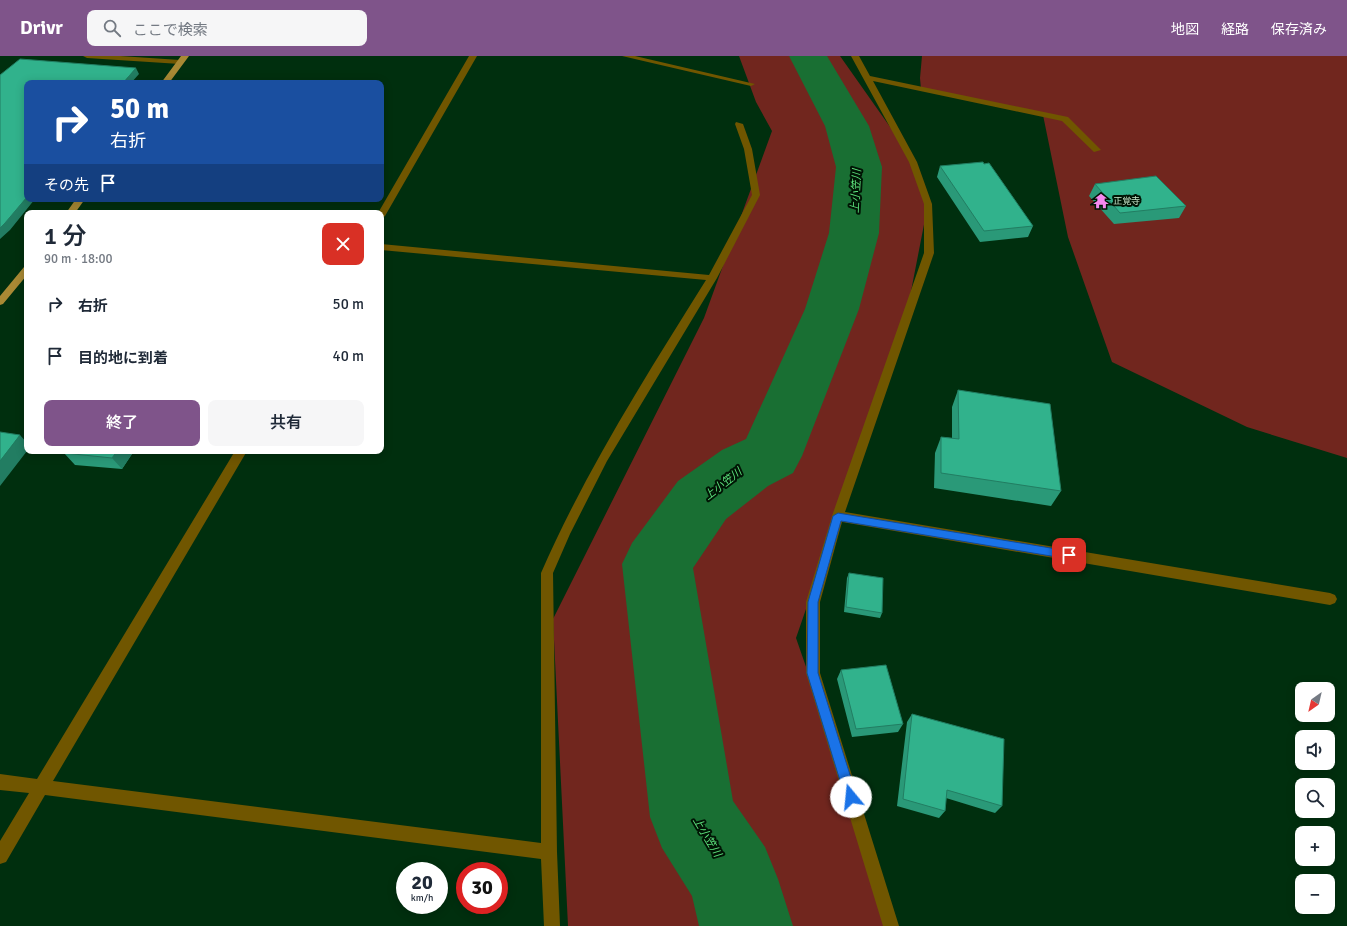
<!DOCTYPE html>
<html lang="ja">
<meta charset="utf-8">
<style>
body{margin:0;font-family:Signika,"Noto Sans JP",sans-serif;background:#f6f6f7;color:#1f2937;height:100vh;display:flex;flex-direction:column;font-size:15px;white-space:nowrap}
*{box-sizing:border-box;margin:0}
p{font-size:13px;color:#747a83}
.icon{flex:none;width:22px;height:22px;fill:none;stroke:currentColor;stroke-width:2;stroke-linecap:round;stroke-linejoin:round}
.map{position:relative;flex:1;overflow:hidden}
.sheet{position:absolute;left:24px;top:154px;width:360px;height:244px;display:flex;flex-direction:column;background:#fff;border-radius:8px;box-shadow:0 2px 10px #0003}
.sheet>*{flex:none}
.hud{position:absolute;left:24px;top:24px;width:360px;height:122px;border-radius:8px;box-shadow:0 2px 10px #0003;background:#1a4fa0;color:#fff;overflow:hidden}
.needle{width:26px;rotate:214deg}
.buttons{position:absolute;left:1295px;top:626px;display:grid;gap:8px}
.buttons a{display:grid;place-items:center;width:40px;height:40px;border-radius:8px;background:#fff;box-shadow:0 2px 10px #0003;font-size:20px}
.speed{position:absolute;left:396px;top:806px;display:flex;gap:8px;font-size:20px;font-weight:700;text-align:center}
.speed>*{display:grid;place-content:center;width:52px;height:52px;border-radius:50%;background:#fff;box-shadow:0 2px 10px #0003;line-height:1}
.speed small{font-size:10px;font-weight:400}
.speed .limit{border:6px solid #d22;background:#fff;color:#111}
.pin{position:absolute;display:grid;place-items:center;width:34px;height:34px;color:#fff;margin:-17px;border-radius:8px;box-shadow:0 2px 6px #0006}
.me{position:absolute;width:44px;margin:-22px;rotate:343deg;stroke-linejoin:round;filter:drop-shadow(0 0 3px #0008)}
.turn{display:flex;align-items:center;gap:14px;height:84px;padding:0 20px;font-size:18px}
.turn .icon{width:52px;height:52px;stroke-width:2.5}
.turn b{display:block;font-size:28px;line-height:34px}
.then{display:flex;align-items:center;height:38px;padding:0 20px;background:#0003;gap:8px;font-size:15px}
.round{display:grid;place-items:center;flex:none;width:42px;height:42px;border-radius:8px;background:#f6f6f7}
.headline{display:flex;align-items:center;justify-content:space-between;height:68px;padding:0 20px}
h1{font-size:24px;font-weight:600;line-height:30px}
.action{display:flex;gap:8px;margin-top:auto;padding:8px 20px}
.action a{flex:1;height:46px;border-radius:8px;background:#7f548a;color:#fff;font-size:16px;font-weight:600;line-height:46px;text-align:center}
.action a+a{background:#f6f6f7;color:#1f2937}
ul{padding:0;list-style:none}
li{display:flex;align-items:center;gap:12px;height:52px;padding:0 20px}
li div{flex:1}
li b{display:block;font-size:15px}
li em{font-style:normal}
header{display:flex;align-items:center;gap:24px;box-sizing:border-box;height:56px;padding:0 20px;background:#7f548a;color:#fff}
header strong{font-size:19px}
nav{display:flex;gap:22px;margin-inline-start:auto;font-size:14px}
.search{width:280px;height:36px;background:#f6f6f7;display:flex;align-items:center;gap:10px;box-sizing:border-box;padding:0 14px;border-radius:8px;color:#747a83;font-size:15px}
.map>svg:first-child{display:block}
.green{fill:#71261e}
.lines{fill:none;stroke-linecap:round;stroke-linejoin:round}
.river{fill:#196f33;fill-rule:evenodd}
.minor{fill:#705600;fill-rule:evenodd}
.major{fill:#a88934;fill-rule:evenodd}
.wall{fill:#2a9978}
.shaded-wall{fill:#227d62}
.building{fill:#31b28c;stroke:#227d62}
.route{fill:#1a73e8;stroke:#114b97}
.labels{text-anchor:middle;dominant-baseline:central;stroke-width:4;stroke-linejoin:round;paint-order:stroke}
.far-poi-label{font-size:9px;fill:#c8e7cc;stroke:#001404;text-anchor:start}
.water-label{font-size:11px;font-style:italic;fill:#5de47e;stroke:#001404}
</style>
<header>
<strong>Drivr</strong>
<div class="search"><svg class="icon" aria-label="search" viewBox="0 0 24 24"><circle cx="10" cy="10" r="6"/><path d="M15 15l6 6"/></svg>ここで検索</div>
<nav><a>地図</a><a>経路</a><a>保存済み</a></nav>
</header>
<div class="map">
<svg width="1347" height="870" viewBox="0 0 1347 870">
<rect width="100%" height="100%" fill="#002f0e"/>
<!-- green -->
<path class="green" d="M 739,0 L 840,0 L 907,95 L 928,148 L 905,266 L 796,582 L 896,870 L 568,870 L 553,563 L 704,262 L 772,75 L 756,46 Z
M 922,0 L 1347,0 L 1347,402 L 1247,371 L 1112,306 L 1068,181 L 1043,59 L 921,33 L 920,22 Z"/>
<g class="lines">
<!-- river -->
<path class="river" d="M 789,0 L 827,0 L 869,70 L 882,111 L 879,177 L 859,253 L 802,400 L 793,417 L 768,430 L 726,463 L 693,512 L 733,745 L 765,791 L 778,823 L 793,870 L 699,870 L 692,840 L 662,792 L 650,761 L 622,508 L 632,487 L 678,425 L 722,394 L 746,383 L 805,253 L 829,177 L 836,111 L 825,70 Z"/>
<!-- minor -->
<path class="minor" d="M 83,0 L 120,0 L 180,4 L 184,6 L 180,8 L 87,2 Z
M 469,0 L 477,0 L 385,160 L 381,163 L 381,157 L 378,157 Z
M 622,0 L 635,0 L 755,28 L 751,30 Z
M 851,0 L 859,0 L 870,20 L 1068,61 L 1101,94 L 1094,96 L 1062,65 L 873,25 L 917,106 L 932,148 L 934,197 L 845,456 L 1330,537 L 1335,539 L 1337,543 L 1335,547 L 1330,549 L 842,466 L 820,546 L 820,617 L 899,870 L 883,870 L 806,617 L 806,546 L 832,460 L 924,197 L 924,148 L 909,106 Z
M 736,66 L 743,68 L 752,93 L 760,139 L 717,222 L 607,405 L 570,478 L 553,517 L 557,796 L 560,870 L 544,870 L 541,803 L 45,739 L 6,806 L 0,808 L 0,785 L 29,737 L 0,734 L 0,718 L 37,723 L 235,395 L 247,395 L 53,725 L 541,787 L 541,517 C 586,414 646,320 706,224 L 381,194 L 381,188 L 709,219 L 752,139 L 744,93 L 735,68 Z"/>
<!-- major -->
<path class="major" d="M 181,0 L 189,0 L 169,27 L 161,27 Z
M 76,143 L 85,143 L 75,157 L 66,157 Z
M 27,210 L 27,219 L 3,248 L 0,249 L 0,240 L 24,211 Z"/>
</g>
<!-- wall -->
<path class="wall" d="M 940,110 L 1033,170 L 1028,181 L 980,186 L 937,121 Z
M 1095,128 L 1186,150 L 1179,162 L 1114,168 L 1089,140 Z
M 958,334 L 1061,435 L 1051,450 L 934,432 L 935,397 L 941,381 L 952,382 L 952,351 Z
M 134,395 L 122,413 L 75,409 L 64,397 Z
M 849,517 L 882,557 L 880,562 L 844,556 L 847,522 Z
M 841,614 L 903,668 L 898,676 L 852,681 L 837,623 Z
M 912,658 L 1002,750 L 995,757 L 946,742 L 945,755 L 939,762 L 897,750 L 907,666 Z"/>
<!-- shaded-wall -->
<path class="shaded-wall" d="M 136,12 L 139,18 L 131,27 L 123,27 Z
M 27,141 L 27,143 L 35,143 L 10,174 L 0,183 L 0,172 Z
M 20,379 L 27,387 L 27,395 L 0,430 L 0,405 Z
M 117,395 L 134,395 L 122,413 L 112,402 Z"/>
<!-- building -->
<path class="building" d="M 20,3 L 136,12 L 123,27 L 27,27 L 27,141 L 5,167 L 0,172 L 0,19 Z
M 983,106 L 984,108 L 989,107 L 1033,170 L 984,175 L 940,110 Z
M 1156,120 L 1186,150 L 1120,157 L 1095,128 Z
M 958,334 L 1050,348 L 1061,435 L 941,417 L 941,381 L 959,383 Z
M 0,376 L 20,379 L 0,405 Z
M 66,395 L 117,395 L 112,402 L 64,397 Z
M 849,517 L 883,522 L 882,557 L 846,551 Z
M 886,609 L 903,668 L 856,673 L 841,614 Z
M 912,658 L 1004,683 L 1002,750 L 947,734 L 945,755 L 903,743 Z"/>
<!-- route -->
<path class="route" d="M 838,457 L 1069,495 L 1074,499 L 1069,503 L 841,465 L 818,546 L 818,617 L 857,741 L 855,745 L 851,746 L 847,745 L 845,741 L 807,617 L 808,546 L 833,460 Z"/>
<!-- icons -->
<defs>
<symbol id="temple-bare" viewBox="-9 -9 18 18"><path d="M0-6L5-2H3V0L6.5 2.5H4V6H1.5V3h-3V6H-4V2.5H-6.5L-3 0V-2H-5Z" fill="#f489ef" stroke="#001404" stroke-width="2.5" paint-order="stroke"/></symbol>
</defs>
<g fill-rule="evenodd">
<use href="#temple-bare" x="1090" y="134" width="22" height="22"/>
</g>
<g class="labels">
<!-- far-poi labels -->
<g class="far-poi-label">
<text x="1113" y="145">正覚寺</text>
</g>
<!-- water labels -->
<g class="water-label">
<text transform="translate(856 135) rotate(-87)">上小笠川</text>
<text transform="translate(723 428) rotate(-38)">上小笠川</text>
<text transform="translate(707 781) rotate(59)">上小笠川</text>
</g>
</g>
</svg>
<div class="buttons">
<a><svg class="needle" viewBox="-14 -14 28 28"><path d="M0-13l5 13h-10z" fill="#e53935"/><path d="M0 13l5-13h-10z" fill="#747a83"/></svg></a>
<a><svg class="icon" aria-label="sound" viewBox="0 0 24 24"><path d="M4 9h4l5-4v14l-5-4H4zM17 9q2 3 0 6"/></svg></a>
<a><svg class="icon" aria-label="search" viewBox="0 0 24 24"><circle cx="10" cy="10" r="6"/><path d="M15 15l6 6"/></svg></a>
<a>+</a>
<a>−</a>
</div>
<div class="speed"><div>20<small>km/h</small></div><div class="limit">30</div></div>
<div class="pin" style="left:1069px;top:499px;background:#d93025"><svg class="icon" aria-label="arrive" viewBox="0 0 24 24"><path d="M6 21V4h12l-3 4 3 4H6"/></svg></div>
<svg class="me" style="left:851px;top:741px" viewBox="-20 -20 40 40"><circle r="19" fill="#fff"/><path d="M0-13L10 11 0 6-10 11z" fill="#1a73e8"/></svg>
<div class="hud">
<div class="turn"><svg class="icon" aria-label="right" viewBox="0 0 24 24"><path d="M7 20v-9h11M14 6l5 5-5 5"/></svg><div><b>50 m</b>右折</div></div>
<div class="then">その先<svg class="icon" aria-label="arrive" viewBox="0 0 24 24"><path d="M6 21V4h12l-3 4 3 4H6"/></svg></div>
</div>
<section class="sheet">
<div class="headline"><div><h1>1 分</h1><p>90 m · 18:00</p></div><a class="round" style="background:#d93025;color:#fff"><svg class="icon" aria-label="close" viewBox="0 0 24 24"><path d="M6 6l12 12M18 6L6 18"/></svg></a></div>
<ul>
<li><svg class="icon" aria-label="right" viewBox="0 0 24 24"><path d="M7 20v-9h11M14 6l5 5-5 5"/></svg><div><b>右折</b></div><em>50 m</em></li>
<li><svg class="icon" aria-label="arrive" viewBox="0 0 24 24"><path d="M6 21V4h12l-3 4 3 4H6"/></svg><div><b>目的地に到着</b></div><em>40 m</em></li>
</ul>
<div class="action"><a>終了</a><a>共有</a></div>
</section>
</div>
